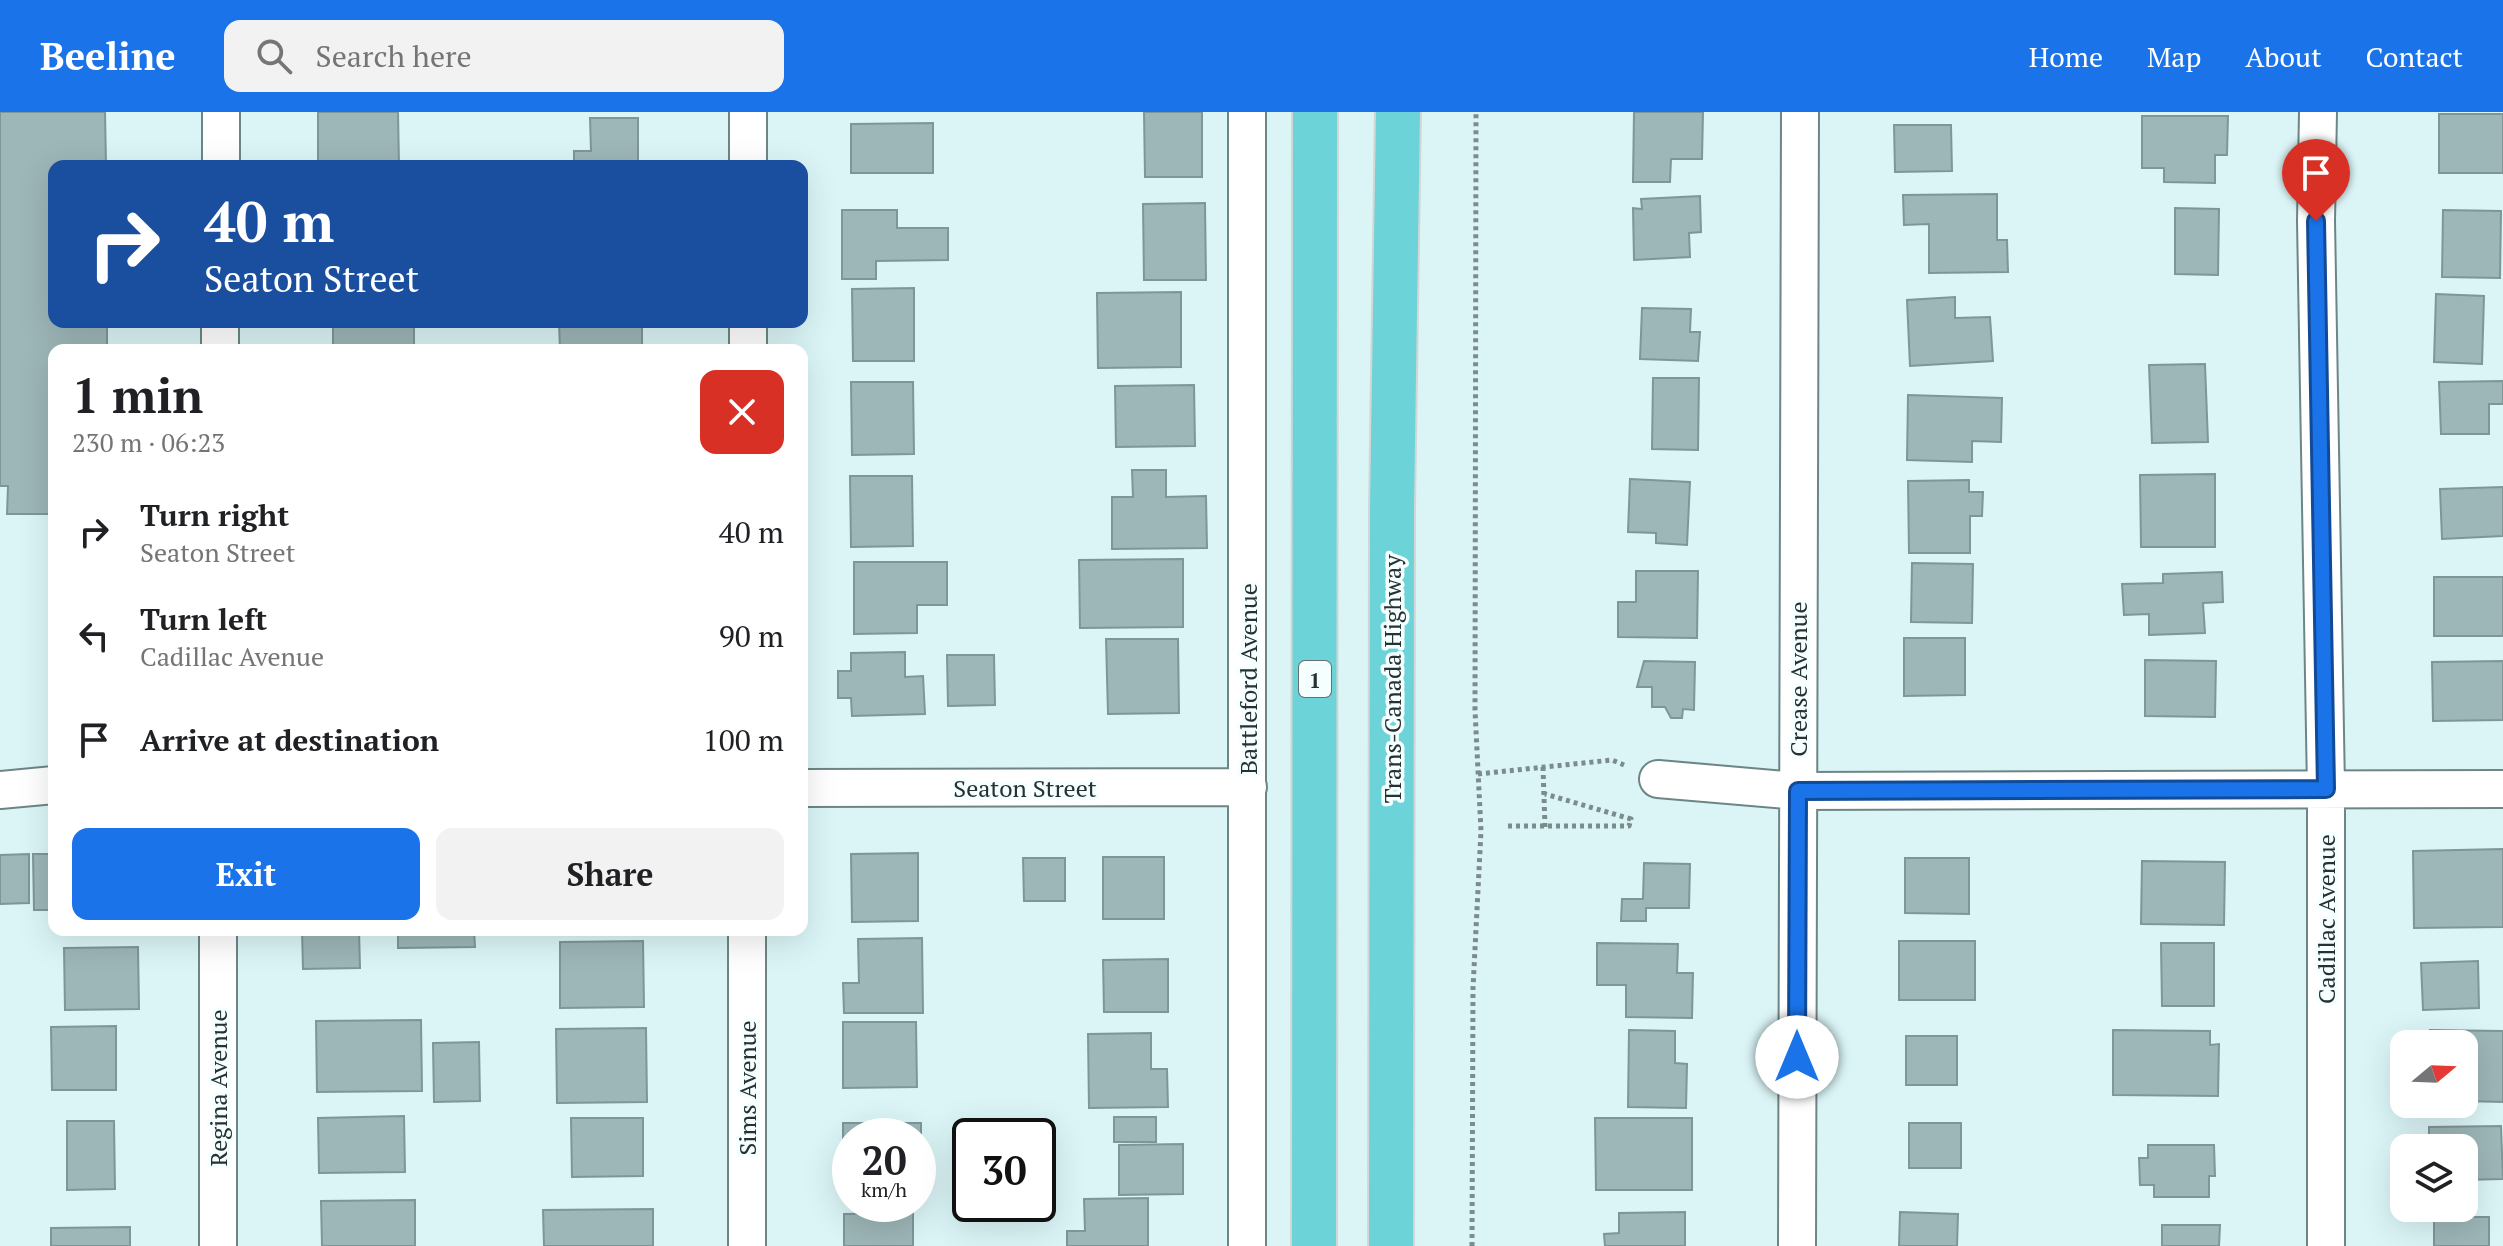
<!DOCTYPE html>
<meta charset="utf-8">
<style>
body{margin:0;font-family:"PT Serif",serif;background:#f2f2f2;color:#202124;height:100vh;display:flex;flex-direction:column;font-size:30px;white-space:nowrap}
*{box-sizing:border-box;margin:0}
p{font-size:26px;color:#757577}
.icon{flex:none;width:44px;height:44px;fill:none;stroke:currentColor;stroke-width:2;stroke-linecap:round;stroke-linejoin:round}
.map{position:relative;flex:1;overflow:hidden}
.drawer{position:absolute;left:48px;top:232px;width:760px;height:592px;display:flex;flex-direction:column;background:#fff;border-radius:16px;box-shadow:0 8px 32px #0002}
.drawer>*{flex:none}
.top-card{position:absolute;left:48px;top:48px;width:760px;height:168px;border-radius:16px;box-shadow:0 8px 32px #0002;background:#1a4fa0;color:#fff;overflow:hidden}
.needle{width:52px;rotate:71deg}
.fabs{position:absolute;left:2390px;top:918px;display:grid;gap:16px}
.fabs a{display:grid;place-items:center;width:88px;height:88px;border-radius:16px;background:#fff;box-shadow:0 8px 32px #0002;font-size:40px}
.speed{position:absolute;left:832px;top:1006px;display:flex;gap:16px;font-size:40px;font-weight:700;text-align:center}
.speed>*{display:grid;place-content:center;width:104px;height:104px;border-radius:50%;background:#fff;box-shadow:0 8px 32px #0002;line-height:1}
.speed small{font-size:20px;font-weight:400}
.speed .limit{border:4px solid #111;border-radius:12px;background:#fff;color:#111}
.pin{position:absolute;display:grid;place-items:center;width:68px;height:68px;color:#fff;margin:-82px -34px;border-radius:50% 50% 50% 0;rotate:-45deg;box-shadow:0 0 8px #0007}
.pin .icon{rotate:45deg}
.me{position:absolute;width:88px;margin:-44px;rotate:0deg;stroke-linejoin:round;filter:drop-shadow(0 0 6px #0008)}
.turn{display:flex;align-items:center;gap:28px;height:168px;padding:0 24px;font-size:36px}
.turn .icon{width:104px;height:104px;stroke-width:2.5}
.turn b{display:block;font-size:56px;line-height:68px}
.round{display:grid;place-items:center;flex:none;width:84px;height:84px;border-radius:16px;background:#f2f2f2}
.head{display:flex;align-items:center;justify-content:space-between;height:136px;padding:0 24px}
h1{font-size:48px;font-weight:700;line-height:60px}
.cta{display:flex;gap:16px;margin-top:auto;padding:16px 24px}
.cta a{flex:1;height:92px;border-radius:16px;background:#1a73e8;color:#fff;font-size:32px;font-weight:700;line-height:92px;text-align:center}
.cta a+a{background:#f2f2f2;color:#202124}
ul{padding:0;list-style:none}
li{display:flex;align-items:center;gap:24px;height:104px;padding:0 24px}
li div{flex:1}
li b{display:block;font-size:30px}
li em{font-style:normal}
header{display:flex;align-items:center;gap:48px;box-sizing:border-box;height:112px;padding:0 40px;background:#1a73e8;color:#fff}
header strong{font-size:38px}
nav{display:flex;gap:44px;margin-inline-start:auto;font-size:28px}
.search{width:560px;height:72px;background:#f2f2f2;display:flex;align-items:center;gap:20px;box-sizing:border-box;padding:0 28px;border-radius:16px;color:#757577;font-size:30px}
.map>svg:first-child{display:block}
.building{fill:#9db6b7;stroke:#7e9697;stroke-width:2}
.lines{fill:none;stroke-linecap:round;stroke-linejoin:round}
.minor-casing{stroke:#6e8586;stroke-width:40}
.trunk-casing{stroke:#d4d6d6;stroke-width:48}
.path{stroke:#7b8c8d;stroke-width:5;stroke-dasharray:4 4;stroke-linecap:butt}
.minor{stroke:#fff;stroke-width:36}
.trunk{stroke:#6cd4d8;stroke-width:44}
.route-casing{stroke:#114b97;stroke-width:20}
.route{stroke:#1a73e8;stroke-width:14}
.labels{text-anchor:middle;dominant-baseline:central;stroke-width:7;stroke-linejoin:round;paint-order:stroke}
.shield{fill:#f5ffff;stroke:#656f70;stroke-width:2}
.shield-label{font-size:22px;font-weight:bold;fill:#273132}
.street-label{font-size:24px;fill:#273132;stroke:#f5ffff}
</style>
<header>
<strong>Beeline</strong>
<div class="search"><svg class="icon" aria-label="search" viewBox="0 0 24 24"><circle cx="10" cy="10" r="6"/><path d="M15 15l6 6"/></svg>Search here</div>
<nav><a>Home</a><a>Map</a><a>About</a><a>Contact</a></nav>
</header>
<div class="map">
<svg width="2503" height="1134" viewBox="0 0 2503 1134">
<rect width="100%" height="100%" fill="#dbf5f6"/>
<!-- building -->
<path class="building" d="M 0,0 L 105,0 L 106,54 L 54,54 L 54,210 L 107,210 L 107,238 L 54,238 L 54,402 L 7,402 L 8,374 L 0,374 Z
M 318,0 L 398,0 L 399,54 L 318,54 Z
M 1144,0 L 1202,0 L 1202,65 L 1145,65 Z
M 1634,0 L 1703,0 L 1702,47 L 1671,47 L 1670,70 L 1633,70 Z
M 2439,2 L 2503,2 L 2503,61 L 2439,61 Z
M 2142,4 L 2228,4 L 2227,43 L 2215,43 L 2215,71 L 2164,70 L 2164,56 L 2142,56 Z
M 590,6 L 638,6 L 638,54 L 574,54 L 574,39 L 591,39 Z
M 933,11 L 933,61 L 851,61 L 851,12 Z
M 1894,13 L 1951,13 L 1952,59 L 1895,60 Z
M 1997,82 L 1997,128 L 2007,128 L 2008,160 L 1929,161 L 1929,112 L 1904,113 L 1903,83 Z
M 1700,84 L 1701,120 L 1689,121 L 1690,145 L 1634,148 L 1633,96 L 1642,97 L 1641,87 Z
M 1205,91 L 1206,168 L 1144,168 L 1143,92 Z
M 2175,96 L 2219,97 L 2218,163 L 2175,162 Z
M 842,98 L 897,98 L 897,116 L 948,116 L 948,148 L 876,149 L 876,167 L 842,167 Z
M 2443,98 L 2501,99 L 2500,166 L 2442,165 Z
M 914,176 L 914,249 L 853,249 L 852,177 Z
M 1181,180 L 1181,255 L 1098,256 L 1097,181 Z
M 2436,182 L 2484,184 L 2482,252 L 2434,250 Z
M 1955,185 L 1955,206 L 1990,205 L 1993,249 L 1910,254 L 1907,188 Z
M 1642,196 L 1691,197 L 1690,220 L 1700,220 L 1698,249 L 1640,247 Z
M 333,210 L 414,210 L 414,238 L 333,238 Z
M 559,210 L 642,210 L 642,238 L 560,238 Z
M 2205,252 L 2208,330 L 2152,331 L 2149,253 Z
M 1653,266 L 1699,266 L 1698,338 L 1652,337 Z
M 2503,269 L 2503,292 L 2489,292 L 2489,322 L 2441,322 L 2439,270 Z
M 851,270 L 913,270 L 914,342 L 852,343 Z
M 1194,273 L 1195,334 L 1116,335 L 1115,274 Z
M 1908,283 L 2002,286 L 2001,330 L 1972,329 L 1972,350 L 1907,348 Z
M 1132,358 L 1166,358 L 1166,385 L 1206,384 L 1207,436 L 1112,437 L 1112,385 L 1133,385 Z
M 2215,362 L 2215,435 L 2141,435 L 2140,363 Z
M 850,364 L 912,364 L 913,434 L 851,435 Z
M 1630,367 L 1690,370 L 1687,433 L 1656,431 L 1656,421 L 1628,420 Z
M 1969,368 L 1969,380 L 1983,380 L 1982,404 L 1970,404 L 1970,441 L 1909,441 L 1908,369 Z
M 2503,375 L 2503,424 L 2442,427 L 2440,377 Z
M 1183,447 L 1183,515 L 1080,516 L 1079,448 Z
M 854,450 L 947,450 L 947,493 L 917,493 L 917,521 L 854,522 Z
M 1912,451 L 1973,452 L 1972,511 L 1911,510 Z
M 1636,459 L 1698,459 L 1697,526 L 1618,525 L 1618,490 L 1636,490 Z
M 2222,460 L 2223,490 L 2203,491 L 2205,521 L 2149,523 L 2149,502 L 2124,503 L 2122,472 L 2163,471 L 2163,462 Z
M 2434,465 L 2503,465 L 2503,524 L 2434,524 Z
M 1904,526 L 1965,526 L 1965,583 L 1904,584 Z
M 1106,527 L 1178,527 L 1179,601 L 1108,602 Z
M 905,540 L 905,565 L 923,564 L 925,602 L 852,604 L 851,586 L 838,586 L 838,559 L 851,559 L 851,541 Z
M 947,543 L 994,543 L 995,593 L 948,594 Z
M 2145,548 L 2216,549 L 2215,605 L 2145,604 Z
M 1644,549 L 1695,550 L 1694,598 L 1683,597 L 1682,606 L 1671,606 L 1665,595 L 1652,595 L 1652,575 L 1637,575 Z
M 2503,549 L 2503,608 L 2433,609 L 2432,550 Z
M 2503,737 L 2503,815 L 2414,816 L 2413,739 Z
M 918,741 L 918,809 L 852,810 L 851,742 Z
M 29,742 L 29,791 L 0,792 L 0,743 Z
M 33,742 L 54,742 L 54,798 L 34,798 Z
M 1103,745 L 1164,745 L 1164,807 L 1103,807 Z
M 1023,746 L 1065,746 L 1065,789 L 1024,789 Z
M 1905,746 L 1969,746 L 1969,802 L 1905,801 Z
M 2142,749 L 2225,750 L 2224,813 L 2141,812 Z
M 1644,751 L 1690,752 L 1689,796 L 1646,796 L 1646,809 L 1621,809 L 1622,787 L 1643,787 Z
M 302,818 L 359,818 L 360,856 L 303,857 Z
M 398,818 L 474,818 L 475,835 L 398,836 Z
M 922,826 L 923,901 L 844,901 L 843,871 L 859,871 L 858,827 Z
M 643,829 L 644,895 L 560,896 L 560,830 Z
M 1899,829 L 1975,829 L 1975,888 L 1899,888 Z
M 1597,831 L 1678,832 L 1677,861 L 1693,861 L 1692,906 L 1626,905 L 1626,873 L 1597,873 Z
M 2161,831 L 2214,831 L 2214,894 L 2162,894 Z
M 138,835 L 139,897 L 65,898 L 64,836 Z
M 1168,847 L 1168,900 L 1104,900 L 1103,848 Z
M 2478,849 L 2479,896 L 2423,898 L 2421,851 Z
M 421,908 L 422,979 L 317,980 L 316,909 Z
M 843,910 L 916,910 L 917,975 L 843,976 Z
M 116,914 L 116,978 L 52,978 L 51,915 Z
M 646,916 L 647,990 L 557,991 L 556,917 Z
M 1629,918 L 1675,919 L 1675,951 L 1687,952 L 1686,996 L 1628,995 Z
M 2113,918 L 2210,919 L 2210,933 L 2219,932 L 2218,984 L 2113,983 Z
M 2430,918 L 2503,919 L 2503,990 L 2464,989 L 2464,932 L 2430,932 Z
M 1151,921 L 1151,957 L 1167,957 L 1168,995 L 1089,996 L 1088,922 Z
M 1906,924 L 1957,924 L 1957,973 L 1906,973 Z
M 479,930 L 480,989 L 434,990 L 433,931 Z
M 404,1004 L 405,1060 L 319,1061 L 318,1006 Z
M 1114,1005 L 1156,1005 L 1156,1030 L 1114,1030 Z
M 571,1006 L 643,1006 L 643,1064 L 572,1065 Z
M 1595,1006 L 1692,1006 L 1692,1078 L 1596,1078 Z
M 67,1009 L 114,1009 L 115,1077 L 67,1078 Z
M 843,1011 L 921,1011 L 921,1086 L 918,1086 L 918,1024 L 850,1024 L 850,1050 L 843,1051 Z
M 1909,1011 L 1961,1011 L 1961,1056 L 1909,1056 Z
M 2501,1014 L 2503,1067 L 2464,1068 L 2464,1036 L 2429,1036 L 2429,1015 Z
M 1183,1032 L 1183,1082 L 1119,1083 L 1119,1033 Z
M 2148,1033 L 2214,1033 L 2215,1064 L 2209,1064 L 2209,1085 L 2154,1085 L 2154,1073 L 2140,1073 L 2139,1046 L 2148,1046 Z
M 1148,1086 L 1148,1134 L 1067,1134 L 1067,1119 L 1085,1119 L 1084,1087 Z
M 415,1088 L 415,1134 L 322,1134 L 321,1089 Z
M 653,1097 L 653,1134 L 544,1134 L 543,1098 Z
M 1685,1100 L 1685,1134 L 1605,1134 L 1604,1122 L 1619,1121 L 1619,1101 Z
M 1900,1100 L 1958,1102 L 1957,1134 L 1899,1134 Z
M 913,1101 L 913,1134 L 844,1134 L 844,1102 Z
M 2434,1105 L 2489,1105 L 2489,1134 L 2434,1134 Z
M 2162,1113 L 2220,1113 L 2219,1134 L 2162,1134 Z
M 130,1115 L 130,1134 L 51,1134 L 51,1116 Z"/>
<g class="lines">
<defs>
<path id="minor" d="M 1247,0 L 1247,1134
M 2318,0 L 2316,109 L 2326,677 L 2326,1134
M 221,54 L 221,0
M 748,54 L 748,0
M 220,238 L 220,210
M 748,238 L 748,210
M 1658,667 L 1798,679 L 2503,677
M 802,676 L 1248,675
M 0,678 L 54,673
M 218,1134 L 218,818
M 747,1134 L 747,818
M 1797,1134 L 1800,0"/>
<path id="trunk" d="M 1314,1134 L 1315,0
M 1391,1134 L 1392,396 L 1398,0"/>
</defs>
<!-- minor casing -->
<use href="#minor" class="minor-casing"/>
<!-- trunk casing -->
<use href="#trunk" class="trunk-casing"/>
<!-- path -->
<path class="path" d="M 1543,655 L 1545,715
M 1478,662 L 1612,648 L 1624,653
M 1508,714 L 1629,714 L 1631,707 L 1545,682
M 1472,1134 L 1473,876 L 1481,719 L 1475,598 L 1476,0"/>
<!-- minor -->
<use href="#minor" class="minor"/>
<!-- trunk -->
<use href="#trunk" class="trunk"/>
</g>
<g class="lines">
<defs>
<path id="route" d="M 1797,945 L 1798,679 L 2326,677 L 2316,109"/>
</defs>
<!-- route casing -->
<use href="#route" class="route-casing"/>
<!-- route -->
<use href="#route" class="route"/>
</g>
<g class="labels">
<!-- shield labels -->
<rect class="shield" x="1299" y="549" width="32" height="36" rx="6"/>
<g class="shield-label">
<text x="1315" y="567">1</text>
</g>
<!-- street labels -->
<g class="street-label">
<text transform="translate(1248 567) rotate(-90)">Battleford Avenue</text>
<text transform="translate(1392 567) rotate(-90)">Trans-Canada Highway</text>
<text transform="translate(1798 567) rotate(-90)">Crease Avenue</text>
<text x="1025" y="676">Seaton Street</text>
<text transform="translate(2326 807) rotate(-90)">Cadillac Avenue</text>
<text transform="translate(218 976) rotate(-90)">Regina Avenue</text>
<text transform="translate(747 976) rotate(-90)">Sims Avenue</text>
</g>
</g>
</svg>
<div class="fabs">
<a><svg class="needle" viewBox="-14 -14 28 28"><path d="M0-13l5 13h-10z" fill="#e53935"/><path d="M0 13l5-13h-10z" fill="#757577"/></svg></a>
<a><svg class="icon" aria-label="layers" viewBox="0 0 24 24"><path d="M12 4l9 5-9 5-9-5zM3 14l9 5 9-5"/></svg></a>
</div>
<div class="speed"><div>20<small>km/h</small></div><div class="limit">30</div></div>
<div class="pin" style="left:2316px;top:109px;background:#d93025"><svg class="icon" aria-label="arrive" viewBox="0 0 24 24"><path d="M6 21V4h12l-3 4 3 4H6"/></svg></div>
<svg class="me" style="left:1797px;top:945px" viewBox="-20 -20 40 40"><circle r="19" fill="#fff"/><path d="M0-13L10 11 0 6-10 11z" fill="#1a73e8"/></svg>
<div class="top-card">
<div class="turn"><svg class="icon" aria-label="right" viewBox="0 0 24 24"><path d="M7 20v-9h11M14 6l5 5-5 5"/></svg><div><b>40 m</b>Seaton Street</div></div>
</div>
<section class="drawer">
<div class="head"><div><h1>1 min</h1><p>230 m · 06:23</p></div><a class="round" style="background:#d93025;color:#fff"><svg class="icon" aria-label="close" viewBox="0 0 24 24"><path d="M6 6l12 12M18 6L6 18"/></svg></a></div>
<ul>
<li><svg class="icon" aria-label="right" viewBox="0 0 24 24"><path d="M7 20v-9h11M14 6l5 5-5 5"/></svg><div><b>Turn right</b><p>Seaton Street</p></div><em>40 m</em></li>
<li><svg class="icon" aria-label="left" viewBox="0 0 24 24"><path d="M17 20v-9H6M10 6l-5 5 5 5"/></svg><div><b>Turn left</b><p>Cadillac Avenue</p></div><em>90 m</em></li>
<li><svg class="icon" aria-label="arrive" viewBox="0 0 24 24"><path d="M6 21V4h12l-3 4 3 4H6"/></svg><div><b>Arrive at destination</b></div><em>100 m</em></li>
</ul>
<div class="cta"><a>Exit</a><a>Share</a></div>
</section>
</div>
